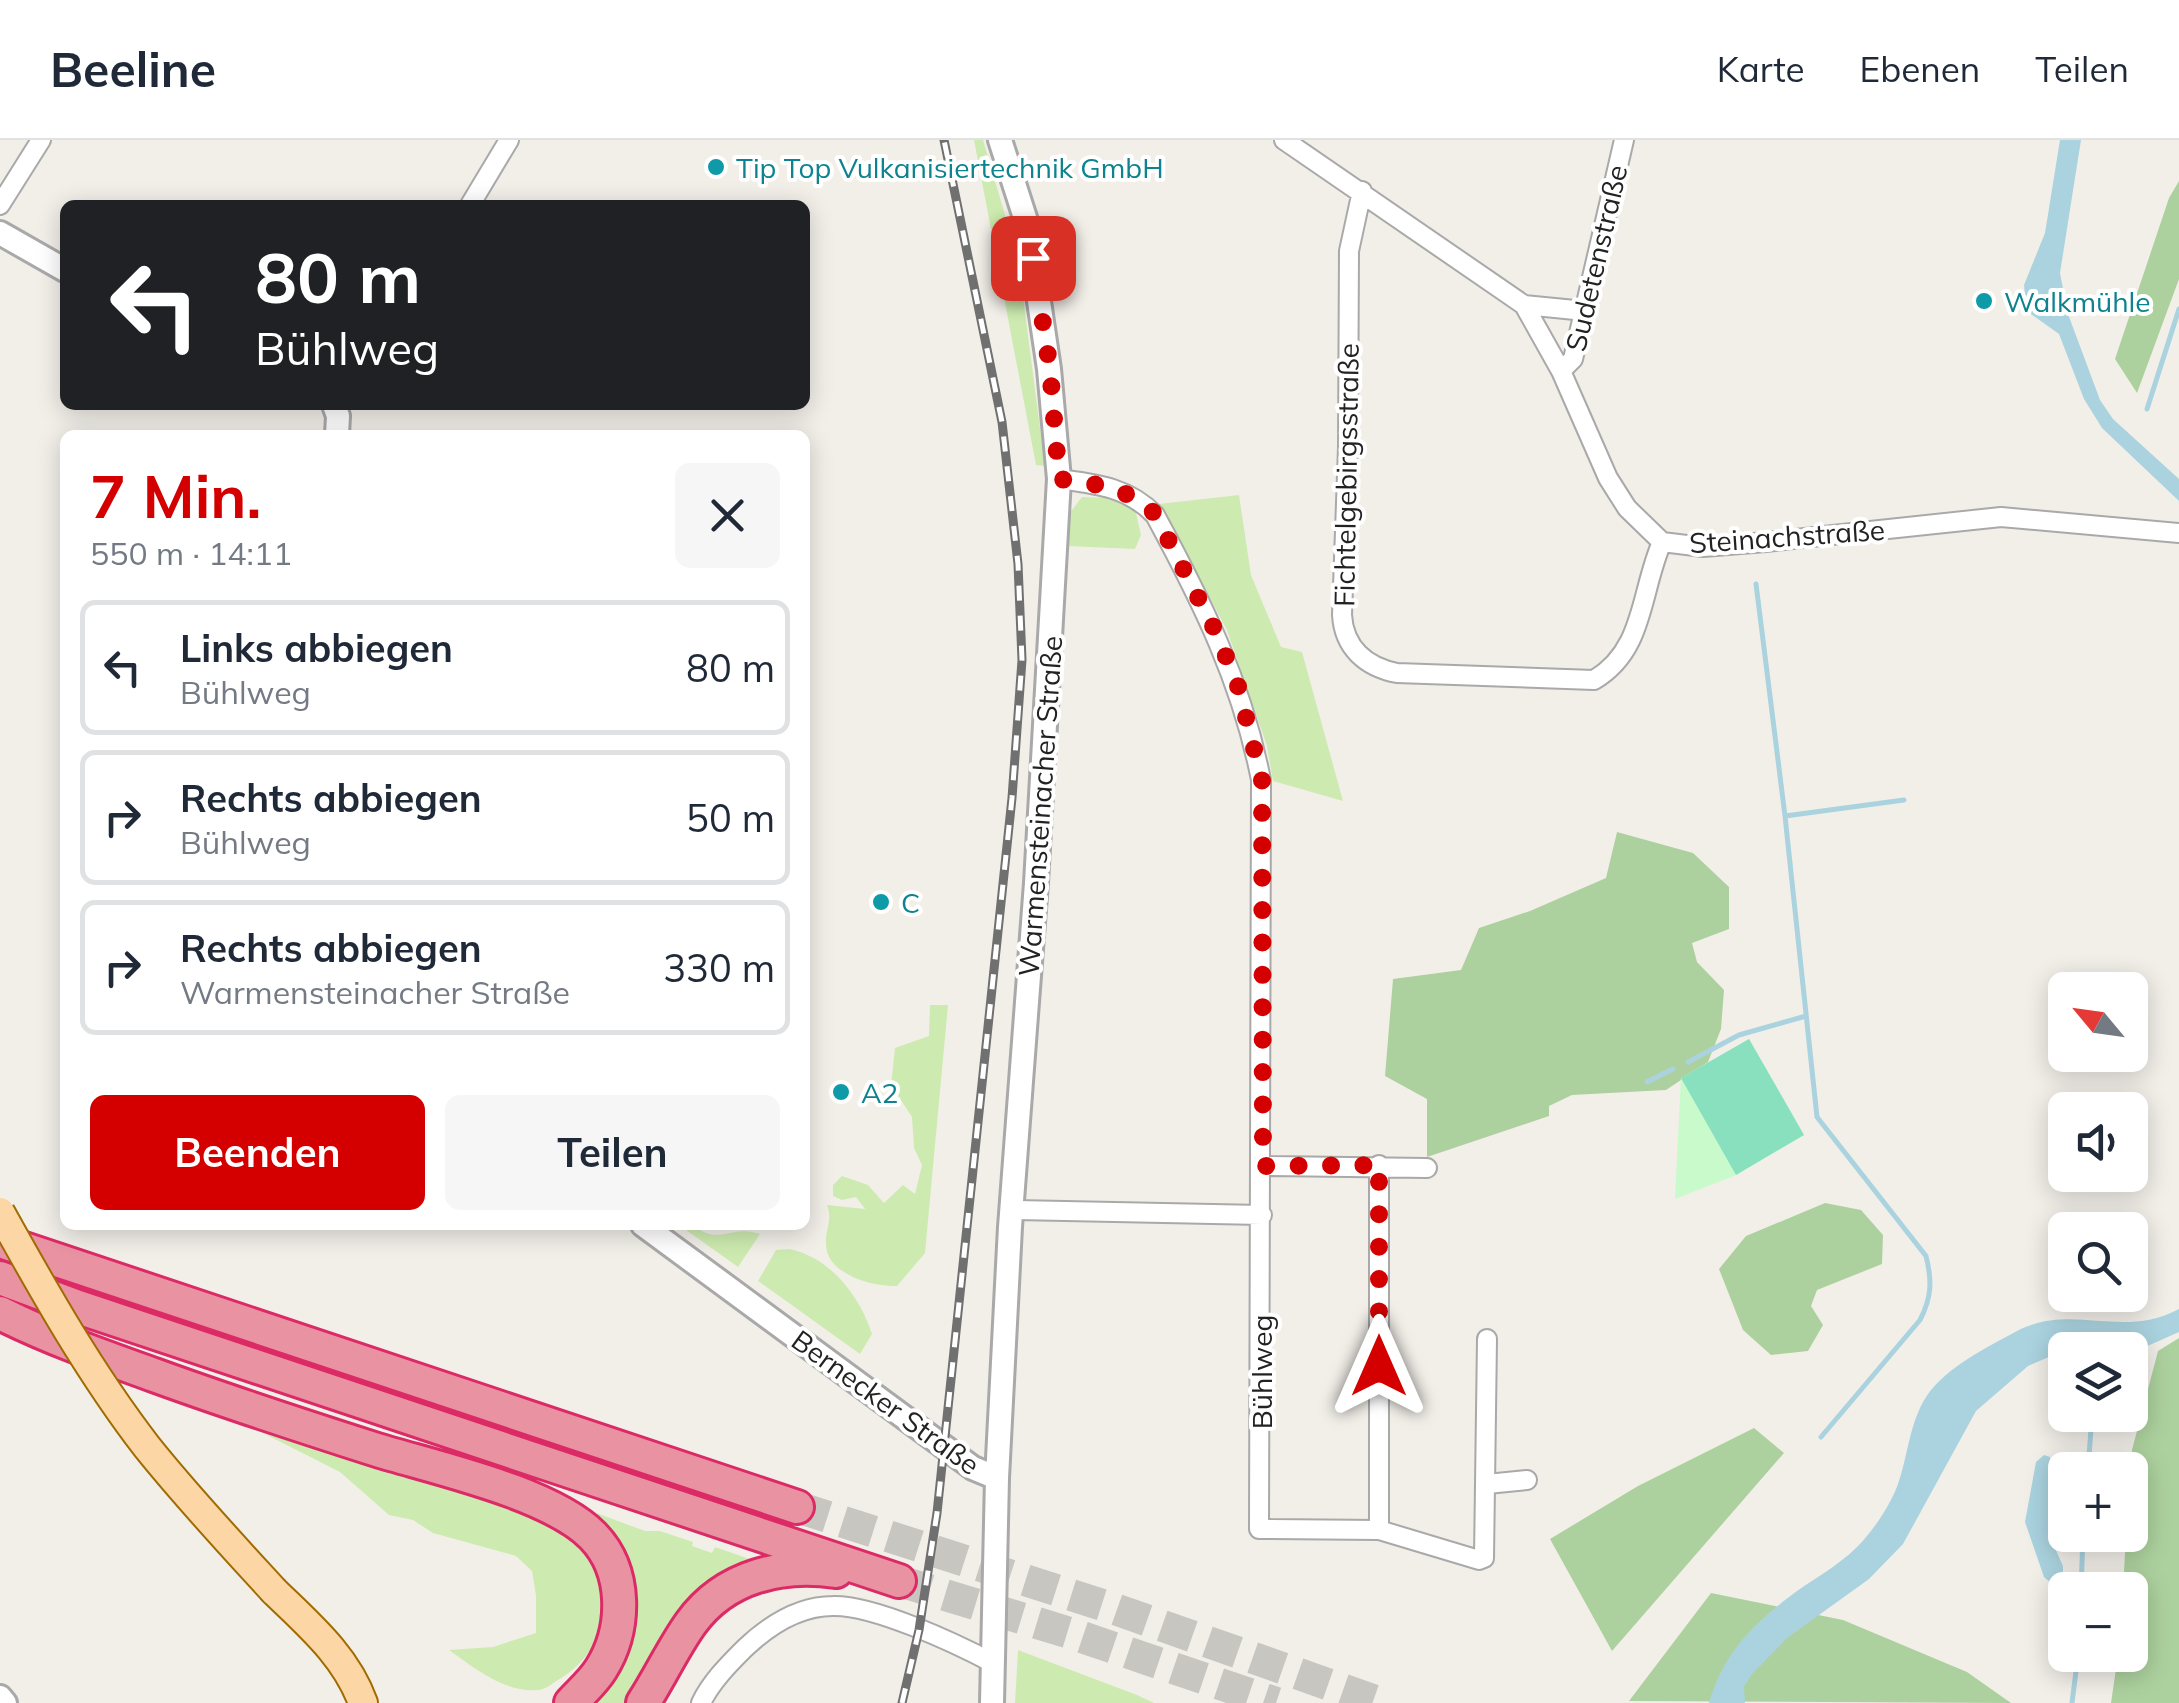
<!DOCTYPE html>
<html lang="de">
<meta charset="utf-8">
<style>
body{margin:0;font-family:Mulish,sans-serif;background:#f6f6f7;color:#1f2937;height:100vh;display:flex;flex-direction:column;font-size:38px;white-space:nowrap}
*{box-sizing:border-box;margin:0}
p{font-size:32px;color:#747a83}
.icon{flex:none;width:55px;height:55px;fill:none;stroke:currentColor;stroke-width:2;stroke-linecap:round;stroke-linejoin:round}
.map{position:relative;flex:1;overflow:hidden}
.sheet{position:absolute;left:60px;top:290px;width:750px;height:800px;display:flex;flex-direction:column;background:#fff;border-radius:15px;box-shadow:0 5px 25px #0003}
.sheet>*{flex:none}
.top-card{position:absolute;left:60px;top:60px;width:750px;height:210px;border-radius:15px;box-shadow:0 5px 25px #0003;background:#202124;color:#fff;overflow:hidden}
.needle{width:65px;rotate:299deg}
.buttons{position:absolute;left:2048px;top:832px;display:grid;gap:20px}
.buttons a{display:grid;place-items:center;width:100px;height:100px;border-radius:15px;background:#fff;box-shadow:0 5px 25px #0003;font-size:50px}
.pin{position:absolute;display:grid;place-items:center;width:85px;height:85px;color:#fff;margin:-42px;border-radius:20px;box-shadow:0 5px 15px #0006}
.me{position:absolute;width:110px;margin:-55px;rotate:0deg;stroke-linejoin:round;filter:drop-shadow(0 0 8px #0008)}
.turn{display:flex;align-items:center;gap:35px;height:210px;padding:0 30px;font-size:45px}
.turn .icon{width:130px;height:130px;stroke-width:2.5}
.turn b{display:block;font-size:70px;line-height:85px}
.round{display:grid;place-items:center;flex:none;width:105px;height:105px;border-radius:15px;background:#f6f6f7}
.overview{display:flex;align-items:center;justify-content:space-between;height:170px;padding:0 30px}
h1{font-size:60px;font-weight:700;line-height:75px;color:#d40000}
.primary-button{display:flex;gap:20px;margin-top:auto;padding:20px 30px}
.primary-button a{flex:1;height:115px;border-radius:15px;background:#d40000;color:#fff;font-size:40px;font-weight:700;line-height:115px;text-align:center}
.primary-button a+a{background:#f6f6f7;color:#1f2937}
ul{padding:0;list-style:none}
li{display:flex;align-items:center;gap:30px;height:135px;margin:0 20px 15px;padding:0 10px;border:5px solid #e0e1e3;border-radius:15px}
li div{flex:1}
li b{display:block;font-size:38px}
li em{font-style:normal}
header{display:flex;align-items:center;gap:60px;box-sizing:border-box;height:140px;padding:0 50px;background:#fff;border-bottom:2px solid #e0e1e3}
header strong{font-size:48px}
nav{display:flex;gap:55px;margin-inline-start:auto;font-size:35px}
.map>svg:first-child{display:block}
.grass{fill:#cdebb0}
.forest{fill:#add19e}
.park{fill:#c8facc}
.pitch{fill:#88e0be}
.water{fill:#aad3df}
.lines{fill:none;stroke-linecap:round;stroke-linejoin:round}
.stream{stroke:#aad3df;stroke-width:5}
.motorway-tunnel{stroke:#c8c6c1;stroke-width:32;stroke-dasharray:32 16;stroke-linecap:butt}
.minor-casing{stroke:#a9a9a9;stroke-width:22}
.tertiary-casing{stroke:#a9a9a9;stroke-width:28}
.primary-casing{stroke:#a06b00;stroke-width:32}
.motorway-casing{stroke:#dc2a67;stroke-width:38}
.minor{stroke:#fff;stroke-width:18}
.tertiary{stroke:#fff;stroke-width:22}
.primary{stroke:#fcd6a4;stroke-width:28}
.motorway{stroke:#e892a2;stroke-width:32}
.rail-casing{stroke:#707070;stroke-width:9}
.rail{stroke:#fff;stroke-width:5;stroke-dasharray:15;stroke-linecap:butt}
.primary-bridge-casing{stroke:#a06b00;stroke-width:32;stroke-linecap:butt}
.primary-bridge{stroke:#fcd6a4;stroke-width:28}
.route{stroke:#d40000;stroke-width:18;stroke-dasharray:0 32.4}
.culture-dot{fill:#0f9aa8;stroke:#fff;stroke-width:4}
.labels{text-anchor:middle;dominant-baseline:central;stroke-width:8;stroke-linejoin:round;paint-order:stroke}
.culture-label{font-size:28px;fill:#0d838f;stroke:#fff;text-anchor:start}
.street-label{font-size:28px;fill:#222;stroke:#fff}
</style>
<header>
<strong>Beeline</strong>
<nav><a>Karte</a><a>Ebenen</a><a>Teilen</a></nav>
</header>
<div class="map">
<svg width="2179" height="1563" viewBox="0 0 2179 1563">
<rect width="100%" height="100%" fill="#f2efe9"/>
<!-- grass -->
<path class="grass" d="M 974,0 L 983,0 L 1018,119 L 1045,326 L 1036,325 Z
M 1239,355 L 1251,435 L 1281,507 L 1302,512 L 1343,661 L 1273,641 L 1267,606 L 1227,490 L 1159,364 Z
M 1082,357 L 1109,358 L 1135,369 L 1141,395 L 1135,409 L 1067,406 L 1069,374 Z
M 930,865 L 948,865 L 925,1113 L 897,1146 C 874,1147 827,1135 826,1105 C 825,1089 833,1081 827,1065 L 865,1069 L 856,1057 L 842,1060 L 833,1056 L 833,1045 L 842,1036 L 868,1045 L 884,1063 L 903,1045 L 915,1054 L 922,1025 L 914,1008 L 912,977 L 891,945 L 895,908 L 929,896 Z
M 679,1085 C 700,1085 695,1090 710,1094 C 725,1098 738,1086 760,1094 L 738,1127 Z
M 789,1109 C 830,1117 860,1156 872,1194 L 860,1214 L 758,1141 L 776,1110 Z
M 225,1266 C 290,1288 355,1310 420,1332 C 475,1350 535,1364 579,1403 C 586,1410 590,1421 594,1430 C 613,1473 598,1517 558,1540 C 551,1544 547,1549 538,1550 C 505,1553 474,1528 449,1510 L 493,1507 L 536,1493 L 536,1456 L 532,1431 L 516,1416 L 433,1393 L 413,1380 L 389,1375 L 340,1332 L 257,1290 L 241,1286 Z
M 507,1340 L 645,1391 L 660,1391 L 693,1402 L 692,1406 L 712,1413 L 715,1407 L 767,1425 L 628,1563 L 589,1563 L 625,1433 Z
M 1018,1510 L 1137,1555 L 1154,1563 L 1015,1563 Z"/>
<!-- forest -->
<path class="forest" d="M 2179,41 L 2179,139 L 2137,253 L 2115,219 L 2169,58 Z
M 1617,692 L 1693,713 L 1729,747 L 1729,789 L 1692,803 L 1697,822 L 1724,850 L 1721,889 L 1708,922 L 1666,950 L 1572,955 L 1549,966 L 1549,976 L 1427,1017 L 1427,959 L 1385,936 L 1393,839 L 1461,830 L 1479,788 L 1530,771 L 1606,738 Z
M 1825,1063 L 1861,1070 L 1883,1095 L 1882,1124 L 1817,1150 L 1811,1166 L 1823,1185 L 1808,1211 L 1771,1215 L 1743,1190 L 1719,1129 L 1746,1096 Z
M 2179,1198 L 2179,1563 L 2111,1563 L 2118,1515 L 2130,1515 L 2130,1450 L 2123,1450 L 2126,1395 L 2130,1395 L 2132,1310 L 2158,1211 Z
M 1754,1288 L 1784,1313 L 1612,1511 L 1550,1399 L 1638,1346 Z
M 1711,1453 L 1843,1480 L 1967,1532 L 2011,1563 L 1629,1561 Z"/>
<!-- park -->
<path class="park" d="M 1749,899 L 1804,995 L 1736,1035 L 1675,1059 L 1681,938 Z"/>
<!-- pitch -->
<path class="pitch" d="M 1749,899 L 1804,995 L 1736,1035 L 1681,938 Z"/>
<!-- water -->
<path class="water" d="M 2060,0 L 2081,0 L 2060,133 L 2068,174 L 2100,260 L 2113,279 L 2179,339 L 2179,361 L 2102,288 L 2084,259 L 2059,194 L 2031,174 L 2025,155 L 2024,145 L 2045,93 Z
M 2179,1169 L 2179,1192 L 2143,1208 L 2065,1210 L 2028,1226 L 1976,1271 L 1903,1404 L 1869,1439 L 1787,1498 L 1752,1534 L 1744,1547 L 1745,1563 L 1709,1563 C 1723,1515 1750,1487 1789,1457 C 1811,1440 1837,1427 1857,1407 C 1873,1391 1890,1366 1898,1344 C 1908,1316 1909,1284 1926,1257 C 1946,1227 1986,1208 2017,1191 C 2073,1162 2121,1200 2179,1169 Z
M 2044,1315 L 2050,1317 L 2052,1356 L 2063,1376 L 2049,1395 L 2063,1426 L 2063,1445 L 2051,1443 L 2044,1437 L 2025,1382 L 2036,1322 Z"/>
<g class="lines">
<!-- stream -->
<path class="stream" d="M 2147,269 L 2179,169
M 1756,444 L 1785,676 L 1817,977 L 1926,1116 C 1932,1140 1932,1157 1920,1180 L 1821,1297
M 1785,676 L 1904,660
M 1688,922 L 1739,895 L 1806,876
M 1647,942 L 1673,929
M 2088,1330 L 2092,1275
M 2081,1450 L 2083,1395
M 2072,1563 L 2078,1515"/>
<!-- motorway-tunnel -->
<path class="motorway-tunnel" d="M 797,1367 L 1109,1467 L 1381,1563
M 899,1441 L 1070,1493 L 1276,1563"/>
<defs>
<path id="minor" d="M 1284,0 L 1524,165 L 1561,231 L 1608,338 L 1627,368 L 1662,402 L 1703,407 L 1766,402 L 2001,377 L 2179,393
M 1362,51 L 1349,111 L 1348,307 L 1342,475 C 1344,508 1366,527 1397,533 L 1594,540 C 1645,510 1640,452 1662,402
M 0,65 L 41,0
M 470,65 L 509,0
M 1524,165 L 1585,171
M 1561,231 L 1573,219 L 1624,0
M 1059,339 C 1096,344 1128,347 1155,375 C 1202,462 1242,542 1261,640 L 1259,1389 L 1379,1390 L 1479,1420 L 1484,1418 L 1487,1199
M 1263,1026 L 1427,1028
M 1011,1070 L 1262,1075
M 1487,1344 L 1527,1340
M 1379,1390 L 1379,1025
M 701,1563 C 711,1542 728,1525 744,1509 C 768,1486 799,1466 833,1466 C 874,1465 955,1503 993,1523"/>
<path id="tertiary" d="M 0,93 L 65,130
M 334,265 L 338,276 L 337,295
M 643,1085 L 973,1328 L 997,1338
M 0,1557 L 5,1563
M 992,1563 L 997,1338 L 1010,1087 L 1036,743 L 1059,339 L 1049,229 L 1028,87 L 1000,0"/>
<path id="primary" d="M 274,1451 C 309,1485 346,1516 363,1563"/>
<path id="motorway" d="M 0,1101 L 797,1367
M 0,1138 L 78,1167 L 899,1441
M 0,1173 C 50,1198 101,1216 154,1235 C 228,1262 302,1286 377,1310 C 436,1328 551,1353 593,1396 C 627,1431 626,1489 601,1529 C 593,1542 581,1552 571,1563
M 643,1563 C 660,1537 673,1508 691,1483 C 725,1436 782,1423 836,1431"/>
</defs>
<!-- minor casing -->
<use href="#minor" class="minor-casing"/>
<!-- tertiary casing -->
<use href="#tertiary" class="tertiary-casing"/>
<!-- primary casing -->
<use href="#primary" class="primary-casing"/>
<!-- motorway casing -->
<use href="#motorway" class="motorway-casing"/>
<!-- minor -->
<use href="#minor" class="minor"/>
<!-- tertiary -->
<use href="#tertiary" class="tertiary"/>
<!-- primary -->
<use href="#primary" class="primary"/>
<!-- motorway -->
<use href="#motorway" class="motorway"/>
<defs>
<path id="rail" d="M 902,1563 L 919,1490 L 937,1373 L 1012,658 L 1022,520 L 1018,424 L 1002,282 L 944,0"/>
</defs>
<!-- rail casing -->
<use href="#rail" class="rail-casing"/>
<!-- rail -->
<use href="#rail" class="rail"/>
<defs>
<path id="primary-bridge" d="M 0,1072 C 45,1153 90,1233 147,1307 C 187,1357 231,1404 274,1451"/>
</defs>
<!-- primary-bridge casing -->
<use href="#primary-bridge" class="primary-bridge-casing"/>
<!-- primary-bridge -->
<use href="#primary-bridge" class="primary-bridge"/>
</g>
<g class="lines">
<!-- route -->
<path class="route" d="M 1033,118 L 1050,229 L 1059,339 C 1096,344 1128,347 1155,374 L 1216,492 L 1238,546 L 1262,640 L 1263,1026 L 1379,1025 L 1379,1226"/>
</g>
<!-- markers -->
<g class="culture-dot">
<circle cx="716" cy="27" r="10"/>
<circle cx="1984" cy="161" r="10"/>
<circle cx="881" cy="762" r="10"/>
<circle cx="841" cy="952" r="10"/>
</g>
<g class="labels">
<!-- culture labels -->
<g class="culture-label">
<text x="736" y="27">Tip Top Vulkanisiertechnik GmbH</text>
<text x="2004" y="161">Walkmühle</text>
<text x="901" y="762">C</text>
<text x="861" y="952">A2</text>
</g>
<!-- street labels -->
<g class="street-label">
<text transform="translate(1596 118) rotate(-77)">Sudetenstraße</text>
<text transform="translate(1346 335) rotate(-89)">Fichtelgebirgsstraße</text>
<text transform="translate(1787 396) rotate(-4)">Steinachstraße</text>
<text transform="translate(1040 666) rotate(-86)">Warmensteinacher Straße</text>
<text transform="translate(1261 1232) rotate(-90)">Bühlweg</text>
<text transform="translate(886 1262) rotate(36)">Bernecker Straße</text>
</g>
</g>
</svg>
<div class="buttons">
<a><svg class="needle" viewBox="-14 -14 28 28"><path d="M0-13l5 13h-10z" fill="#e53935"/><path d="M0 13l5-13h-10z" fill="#747a83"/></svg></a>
<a><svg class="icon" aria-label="sound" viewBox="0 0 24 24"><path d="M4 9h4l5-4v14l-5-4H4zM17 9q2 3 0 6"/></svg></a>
<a><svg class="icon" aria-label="search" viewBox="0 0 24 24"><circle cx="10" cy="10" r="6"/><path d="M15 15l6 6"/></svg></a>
<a><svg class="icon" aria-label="layers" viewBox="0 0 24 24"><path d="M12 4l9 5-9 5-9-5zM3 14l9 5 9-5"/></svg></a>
<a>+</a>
<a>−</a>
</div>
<div class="pin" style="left:1033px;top:118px;background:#d93025"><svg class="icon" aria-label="arrive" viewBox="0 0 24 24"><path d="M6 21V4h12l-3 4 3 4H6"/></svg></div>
<svg class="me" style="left:1379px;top:1226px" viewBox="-20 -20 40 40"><path d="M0-17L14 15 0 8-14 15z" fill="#d40000" stroke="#fff" stroke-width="4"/></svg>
<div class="top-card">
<div class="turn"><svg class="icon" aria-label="left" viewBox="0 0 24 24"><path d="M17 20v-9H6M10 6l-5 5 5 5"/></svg><div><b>80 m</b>Bühlweg</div></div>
</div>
<section class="sheet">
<div class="overview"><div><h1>7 Min.</h1><p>550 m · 14:11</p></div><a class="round"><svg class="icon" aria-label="close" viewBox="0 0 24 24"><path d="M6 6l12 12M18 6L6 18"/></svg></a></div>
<ul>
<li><svg class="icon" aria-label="left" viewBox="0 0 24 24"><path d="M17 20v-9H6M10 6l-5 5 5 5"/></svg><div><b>Links abbiegen</b><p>Bühlweg</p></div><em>80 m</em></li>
<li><svg class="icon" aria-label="right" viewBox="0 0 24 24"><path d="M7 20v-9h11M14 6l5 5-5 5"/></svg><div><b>Rechts abbiegen</b><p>Bühlweg</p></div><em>50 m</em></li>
<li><svg class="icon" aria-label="right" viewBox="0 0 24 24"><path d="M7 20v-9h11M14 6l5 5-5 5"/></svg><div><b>Rechts abbiegen</b><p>Warmensteinacher Straße</p></div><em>330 m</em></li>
</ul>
<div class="primary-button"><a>Beenden</a><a>Teilen</a></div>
</section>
</div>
